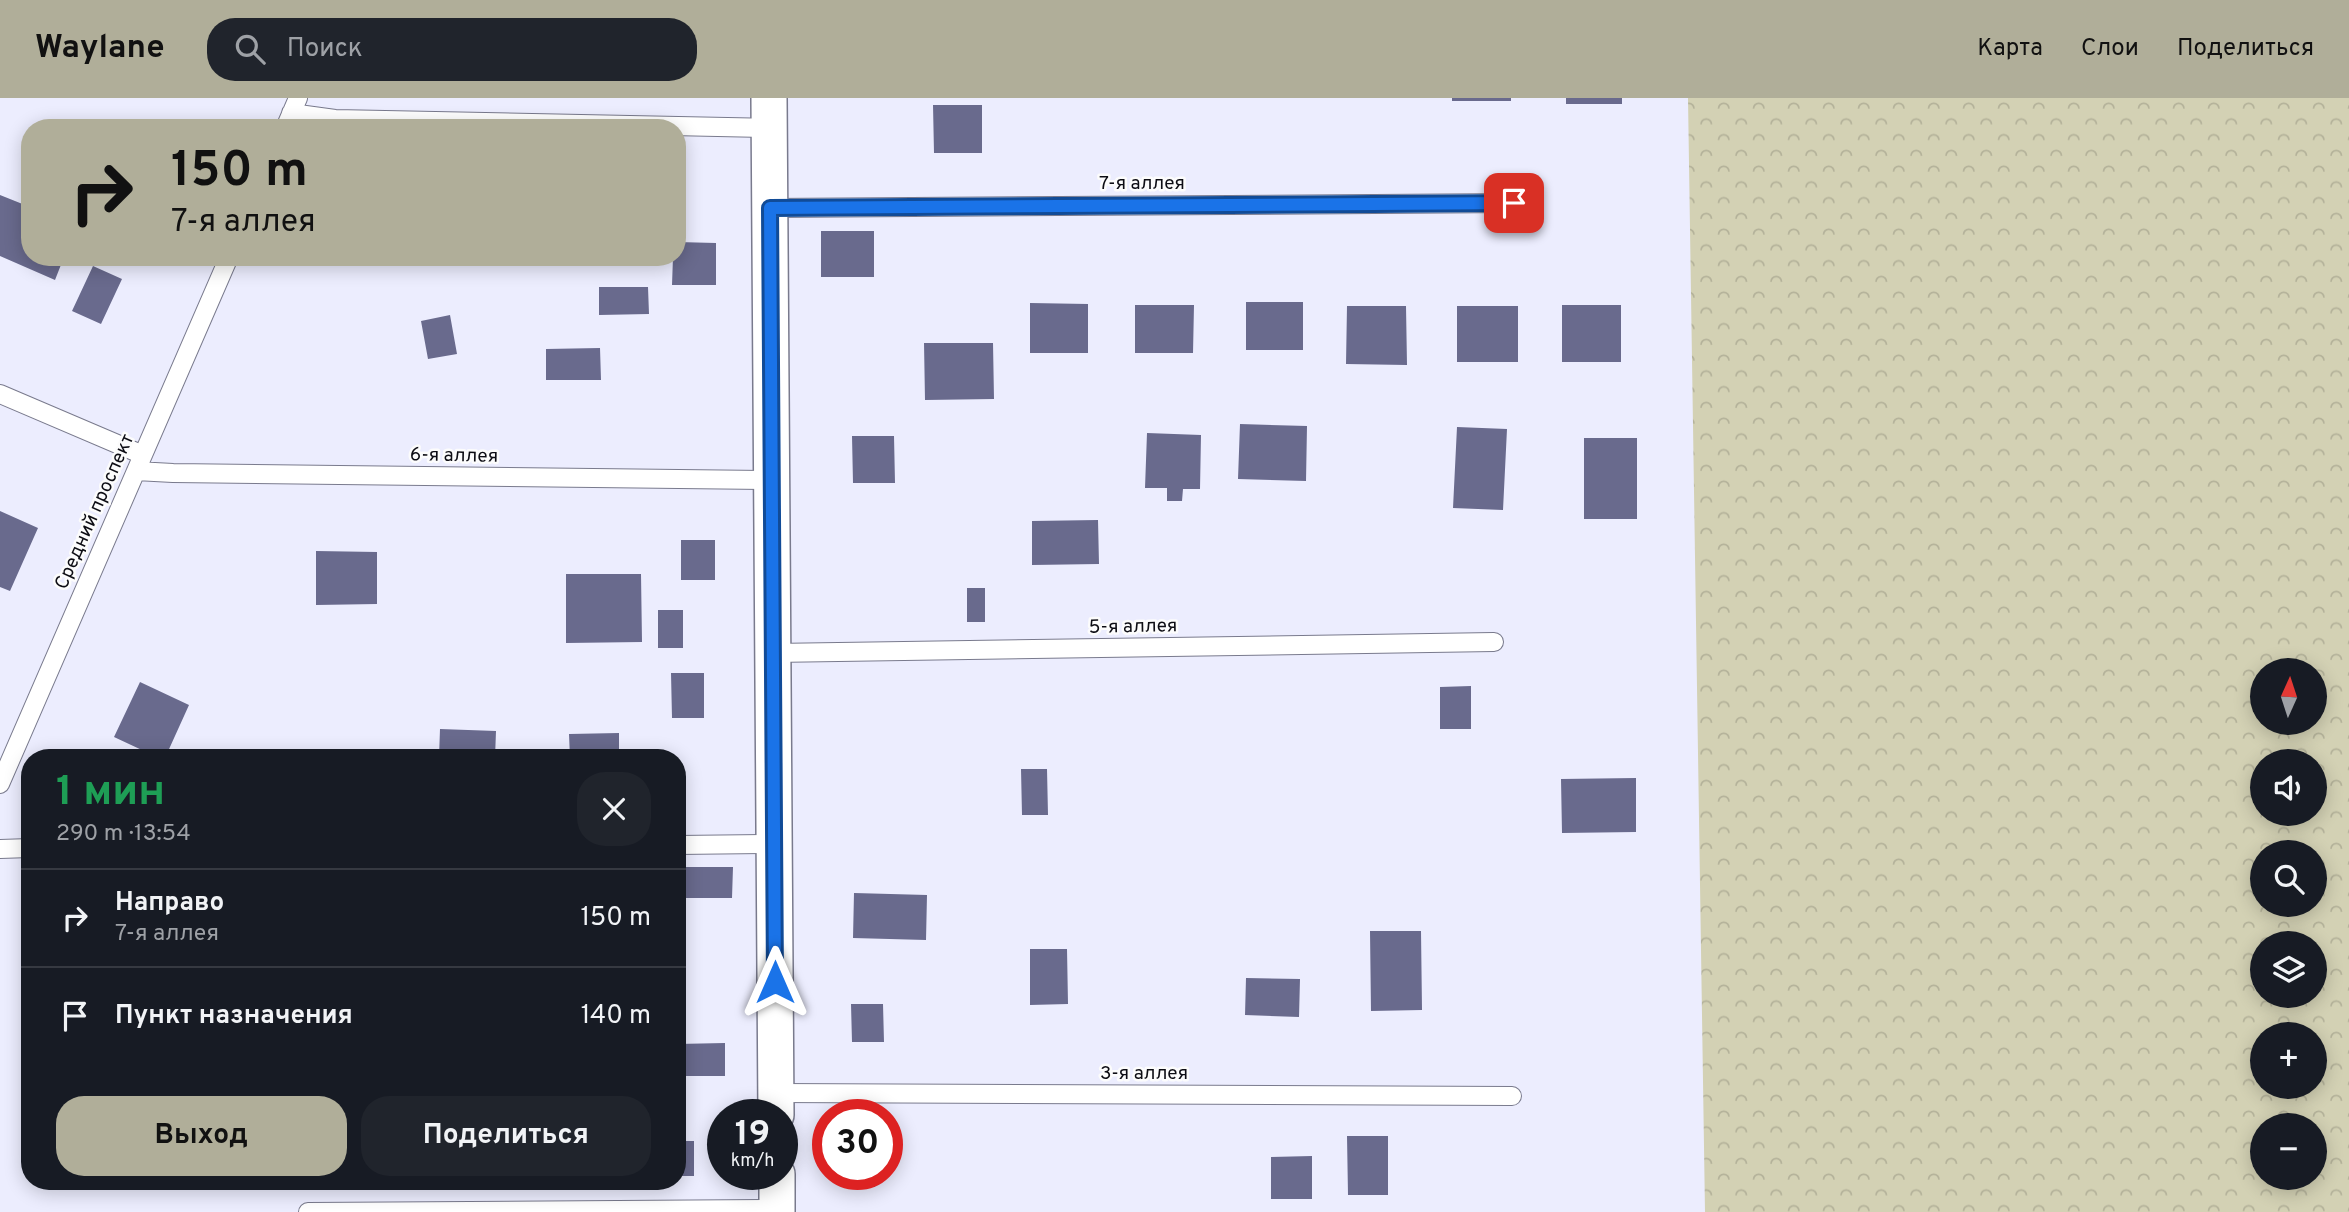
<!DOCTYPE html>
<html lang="ru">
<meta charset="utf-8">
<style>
body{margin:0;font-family:Overpass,sans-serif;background:#20242c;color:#f1f3f6;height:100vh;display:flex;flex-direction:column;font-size:26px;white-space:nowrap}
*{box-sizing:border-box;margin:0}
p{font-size:23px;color:#9ea1a6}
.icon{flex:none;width:38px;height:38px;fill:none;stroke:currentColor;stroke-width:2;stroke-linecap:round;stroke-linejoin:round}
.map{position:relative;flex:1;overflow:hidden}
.drawer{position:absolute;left:21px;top:651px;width:665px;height:441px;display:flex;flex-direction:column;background:#171b24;border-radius:28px;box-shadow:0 4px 18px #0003}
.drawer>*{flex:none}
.top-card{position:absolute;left:21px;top:21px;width:665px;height:147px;border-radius:28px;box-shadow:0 4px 18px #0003;background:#b0ae99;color:#111;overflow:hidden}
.needle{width:46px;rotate:3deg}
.controls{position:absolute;left:2250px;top:560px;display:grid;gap:14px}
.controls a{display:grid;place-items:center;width:77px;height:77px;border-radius:50%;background:#171b24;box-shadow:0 4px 18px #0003;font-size:35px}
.speed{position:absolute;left:707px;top:1001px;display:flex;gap:14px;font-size:35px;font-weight:700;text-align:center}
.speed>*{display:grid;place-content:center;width:91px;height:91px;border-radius:50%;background:#171b24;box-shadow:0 4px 18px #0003;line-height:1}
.speed small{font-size:18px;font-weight:400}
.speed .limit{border:10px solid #d22;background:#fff;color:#111}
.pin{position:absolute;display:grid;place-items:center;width:60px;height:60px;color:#fff;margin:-30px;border-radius:14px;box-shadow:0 4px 10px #0006}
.me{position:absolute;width:77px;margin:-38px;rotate:0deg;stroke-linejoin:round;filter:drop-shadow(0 0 5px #0008)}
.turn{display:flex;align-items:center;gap:24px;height:147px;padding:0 35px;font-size:32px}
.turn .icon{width:91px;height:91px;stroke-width:2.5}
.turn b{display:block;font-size:49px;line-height:60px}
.round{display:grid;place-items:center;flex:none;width:74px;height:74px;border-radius:28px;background:#20242c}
.head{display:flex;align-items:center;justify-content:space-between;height:119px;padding:0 35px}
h1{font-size:42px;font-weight:700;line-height:52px;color:#1e9e55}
.primary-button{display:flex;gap:14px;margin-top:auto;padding:14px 35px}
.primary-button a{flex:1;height:80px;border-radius:28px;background:#b0ae99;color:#111;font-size:28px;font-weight:700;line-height:80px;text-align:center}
.primary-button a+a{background:#20242c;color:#f1f3f6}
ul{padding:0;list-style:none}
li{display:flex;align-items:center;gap:21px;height:98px;padding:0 35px;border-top:2px solid #363941}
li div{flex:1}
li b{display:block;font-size:26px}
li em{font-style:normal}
header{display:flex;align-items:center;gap:42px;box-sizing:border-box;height:98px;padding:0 35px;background:#b0ae99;color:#111}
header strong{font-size:33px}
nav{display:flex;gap:38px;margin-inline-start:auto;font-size:24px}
.search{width:490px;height:63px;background:#20242c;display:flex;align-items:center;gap:18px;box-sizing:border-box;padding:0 24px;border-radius:28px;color:#9ea1a6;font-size:26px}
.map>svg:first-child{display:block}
.forest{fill:url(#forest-crowns);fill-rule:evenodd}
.building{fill:#696a8d}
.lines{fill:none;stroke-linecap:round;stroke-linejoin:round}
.lane-casing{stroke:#797a8d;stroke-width:20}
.street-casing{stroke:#797a8d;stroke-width:38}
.lane{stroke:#fff;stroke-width:18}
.street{stroke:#fff;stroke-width:35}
.route-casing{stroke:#114b97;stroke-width:18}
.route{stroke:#1a73e8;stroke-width:12}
.labels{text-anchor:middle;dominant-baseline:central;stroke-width:5;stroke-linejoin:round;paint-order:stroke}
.street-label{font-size:19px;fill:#0d0d14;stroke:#fcfcfc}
</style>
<header>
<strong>Waylane</strong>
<div class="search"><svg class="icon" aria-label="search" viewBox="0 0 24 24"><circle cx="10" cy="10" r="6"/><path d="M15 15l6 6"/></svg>Поиск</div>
<nav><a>Карта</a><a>Слои</a><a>Поделиться</a></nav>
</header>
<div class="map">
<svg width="2349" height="1114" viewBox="0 0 2349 1114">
<defs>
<pattern id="forest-crowns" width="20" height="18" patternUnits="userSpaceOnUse" patternTransform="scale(1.75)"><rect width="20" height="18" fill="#d3d1b4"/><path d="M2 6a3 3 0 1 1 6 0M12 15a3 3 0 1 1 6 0" fill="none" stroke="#b4b29a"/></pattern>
</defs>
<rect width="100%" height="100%" fill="#ecedfe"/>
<!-- forest -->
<path class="forest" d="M 1688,0 L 2349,0 L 2349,1114 L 1705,1114 ZM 2263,572 L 2315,572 L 2315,625 L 2263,625 ZM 2315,663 L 2315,716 L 2263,716 L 2263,663 ZM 2315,754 L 2315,807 L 2263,807 L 2263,754 ZM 2263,845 L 2315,845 L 2315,898 L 2263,898 ZM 2315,936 L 2315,989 L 2263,989 L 2263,936 ZM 2315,1027 L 2315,1080 L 2263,1080 L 2263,1027 Z"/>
<!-- building -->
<path class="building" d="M 1452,0 L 1511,0 L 1511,3 L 1452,3 Z
M 1566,0 L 1622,0 L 1622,6 L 1566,6 Z
M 933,7 L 982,7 L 982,55 L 934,55 Z
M 0,97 L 30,109 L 30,159 L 64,159 L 55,182 L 0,158 Z
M 821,133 L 874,133 L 874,179 L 821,179 Z
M 677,144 L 716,145 L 716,187 L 672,187 L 673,159 L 677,159 Z
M 93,168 L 122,181 L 101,226 L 72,213 Z
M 599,189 L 648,189 L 649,216 L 599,217 Z
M 1246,204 L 1303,204 L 1303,252 L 1246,252 Z
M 1030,205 L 1088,206 L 1088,255 L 1030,255 Z
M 1135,207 L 1194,207 L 1193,255 L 1135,255 Z
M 1562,207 L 1621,207 L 1621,264 L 1562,264 Z
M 1347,208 L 1406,208 L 1407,267 L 1346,266 Z
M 1457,208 L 1518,208 L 1518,264 L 1457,264 Z
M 450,217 L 457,256 L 428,261 L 421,223 Z
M 924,245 L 993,245 L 994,301 L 925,302 Z
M 600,250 L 601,282 L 546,282 L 546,251 Z
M 1240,326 L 1307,328 L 1306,383 L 1238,381 Z
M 1457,329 L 1507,331 L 1503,412 L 1453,410 Z
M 1147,335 L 1201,337 L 1200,391 L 1183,391 L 1182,403 L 1167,403 L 1167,390 L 1145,390 Z
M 852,338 L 894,338 L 895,385 L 853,385 Z
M 1584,340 L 1637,340 L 1637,421 L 1584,421 Z
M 0,413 L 38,430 L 10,493 L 0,489 Z
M 1098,422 L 1099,466 L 1032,467 L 1032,423 Z
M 681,442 L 715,442 L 715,482 L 681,482 Z
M 316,453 L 377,454 L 377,506 L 316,507 Z
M 566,476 L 641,476 L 642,544 L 566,545 Z
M 967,490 L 985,490 L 985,524 L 967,524 Z
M 658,512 L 683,512 L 683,550 L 658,550 Z
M 671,575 L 704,575 L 704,620 L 672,620 Z
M 140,584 L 189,607 L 165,660 L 159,660 L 114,639 Z
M 1471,588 L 1471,631 L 1440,631 L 1440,589 Z
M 440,631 L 496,633 L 495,660 L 439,660 Z
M 619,635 L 619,660 L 570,660 L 569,636 Z
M 1021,671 L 1047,671 L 1048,717 L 1022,717 Z
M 1636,680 L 1636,734 L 1562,735 L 1561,681 Z
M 685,769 L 733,769 L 732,800 L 685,800 Z
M 854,795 L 927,797 L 926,842 L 853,840 Z
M 1370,833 L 1421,833 L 1422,912 L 1371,913 Z
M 1030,851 L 1067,851 L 1068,906 L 1030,907 Z
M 1246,880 L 1300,881 L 1299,919 L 1245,917 Z
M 851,906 L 883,906 L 884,944 L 852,944 Z
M 725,945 L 725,978 L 677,978 L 677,946 Z
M 1347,1038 L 1388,1038 L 1388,1097 L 1348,1097 Z
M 677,1043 L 694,1043 L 694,1078 L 677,1078 Z
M 1312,1058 L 1312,1101 L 1271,1101 L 1271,1059 Z
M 845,1076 L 875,1076 L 875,1089 L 845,1089 Z"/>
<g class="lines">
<defs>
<path id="lane" d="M 291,15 L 335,21 L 770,30
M 285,30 L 298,0
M 770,110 L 1514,105
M 0,296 L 143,357
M 136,373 L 173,375 L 772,382
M 773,555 L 1494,544
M 0,686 L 229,159
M 677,747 L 774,746
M 0,751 L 30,750
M 776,995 L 1512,998
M 308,1114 L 777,1111"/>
<path id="street" d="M 769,0 L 776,1017
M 777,1076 L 777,1114"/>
</defs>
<!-- lane casing -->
<use href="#lane" class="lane-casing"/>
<!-- street casing -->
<use href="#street" class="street-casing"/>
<!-- lane -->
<use href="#lane" class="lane"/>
<!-- street -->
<use href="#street" class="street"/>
</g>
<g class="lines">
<defs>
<path id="route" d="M 775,884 L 770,110 L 1514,105"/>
</defs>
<!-- route casing -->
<use href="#route" class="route-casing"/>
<!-- route -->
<use href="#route" class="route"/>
</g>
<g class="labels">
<!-- street labels -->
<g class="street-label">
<text x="1142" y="86">7-я аллея</text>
<text transform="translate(454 358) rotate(1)">6-я аллея</text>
<text transform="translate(95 414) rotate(-66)">Средний проспект</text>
<text transform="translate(1133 529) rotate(-1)">5-я аллея</text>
<text x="1144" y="976">3-я аллея</text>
</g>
</g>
</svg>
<div class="controls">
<a><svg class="needle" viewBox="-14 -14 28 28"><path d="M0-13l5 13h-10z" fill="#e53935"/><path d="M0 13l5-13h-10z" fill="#9ea1a6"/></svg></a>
<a><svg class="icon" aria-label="sound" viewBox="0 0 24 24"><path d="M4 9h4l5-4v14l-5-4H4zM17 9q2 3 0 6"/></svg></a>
<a><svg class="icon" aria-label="search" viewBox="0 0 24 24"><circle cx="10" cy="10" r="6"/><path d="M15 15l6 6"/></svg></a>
<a><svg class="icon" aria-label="layers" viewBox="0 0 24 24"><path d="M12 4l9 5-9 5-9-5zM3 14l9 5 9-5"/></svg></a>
<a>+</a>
<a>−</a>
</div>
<div class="speed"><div>19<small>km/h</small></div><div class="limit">30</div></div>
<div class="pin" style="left:1514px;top:105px;background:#d93025"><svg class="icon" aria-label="arrive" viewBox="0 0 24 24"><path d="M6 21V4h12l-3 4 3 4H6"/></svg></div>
<svg class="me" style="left:775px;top:884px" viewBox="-20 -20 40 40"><path d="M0-17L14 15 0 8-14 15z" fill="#1a73e8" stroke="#fff" stroke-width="4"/></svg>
<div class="top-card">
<div class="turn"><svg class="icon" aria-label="right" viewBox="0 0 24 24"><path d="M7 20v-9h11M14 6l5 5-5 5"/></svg><div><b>150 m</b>7-я аллея</div></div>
</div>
<section class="drawer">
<div class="head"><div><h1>1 мин</h1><p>290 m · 13:54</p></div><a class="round"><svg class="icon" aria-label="close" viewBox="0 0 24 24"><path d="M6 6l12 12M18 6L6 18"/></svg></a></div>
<ul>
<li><svg class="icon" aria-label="right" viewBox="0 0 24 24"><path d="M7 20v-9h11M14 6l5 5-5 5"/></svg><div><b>Направо</b><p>7-я аллея</p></div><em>150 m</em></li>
<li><svg class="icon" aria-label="arrive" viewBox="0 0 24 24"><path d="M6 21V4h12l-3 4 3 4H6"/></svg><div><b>Пункт назначения</b></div><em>140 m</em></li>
</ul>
<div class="primary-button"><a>Выход</a><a>Поделиться</a></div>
</section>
</div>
